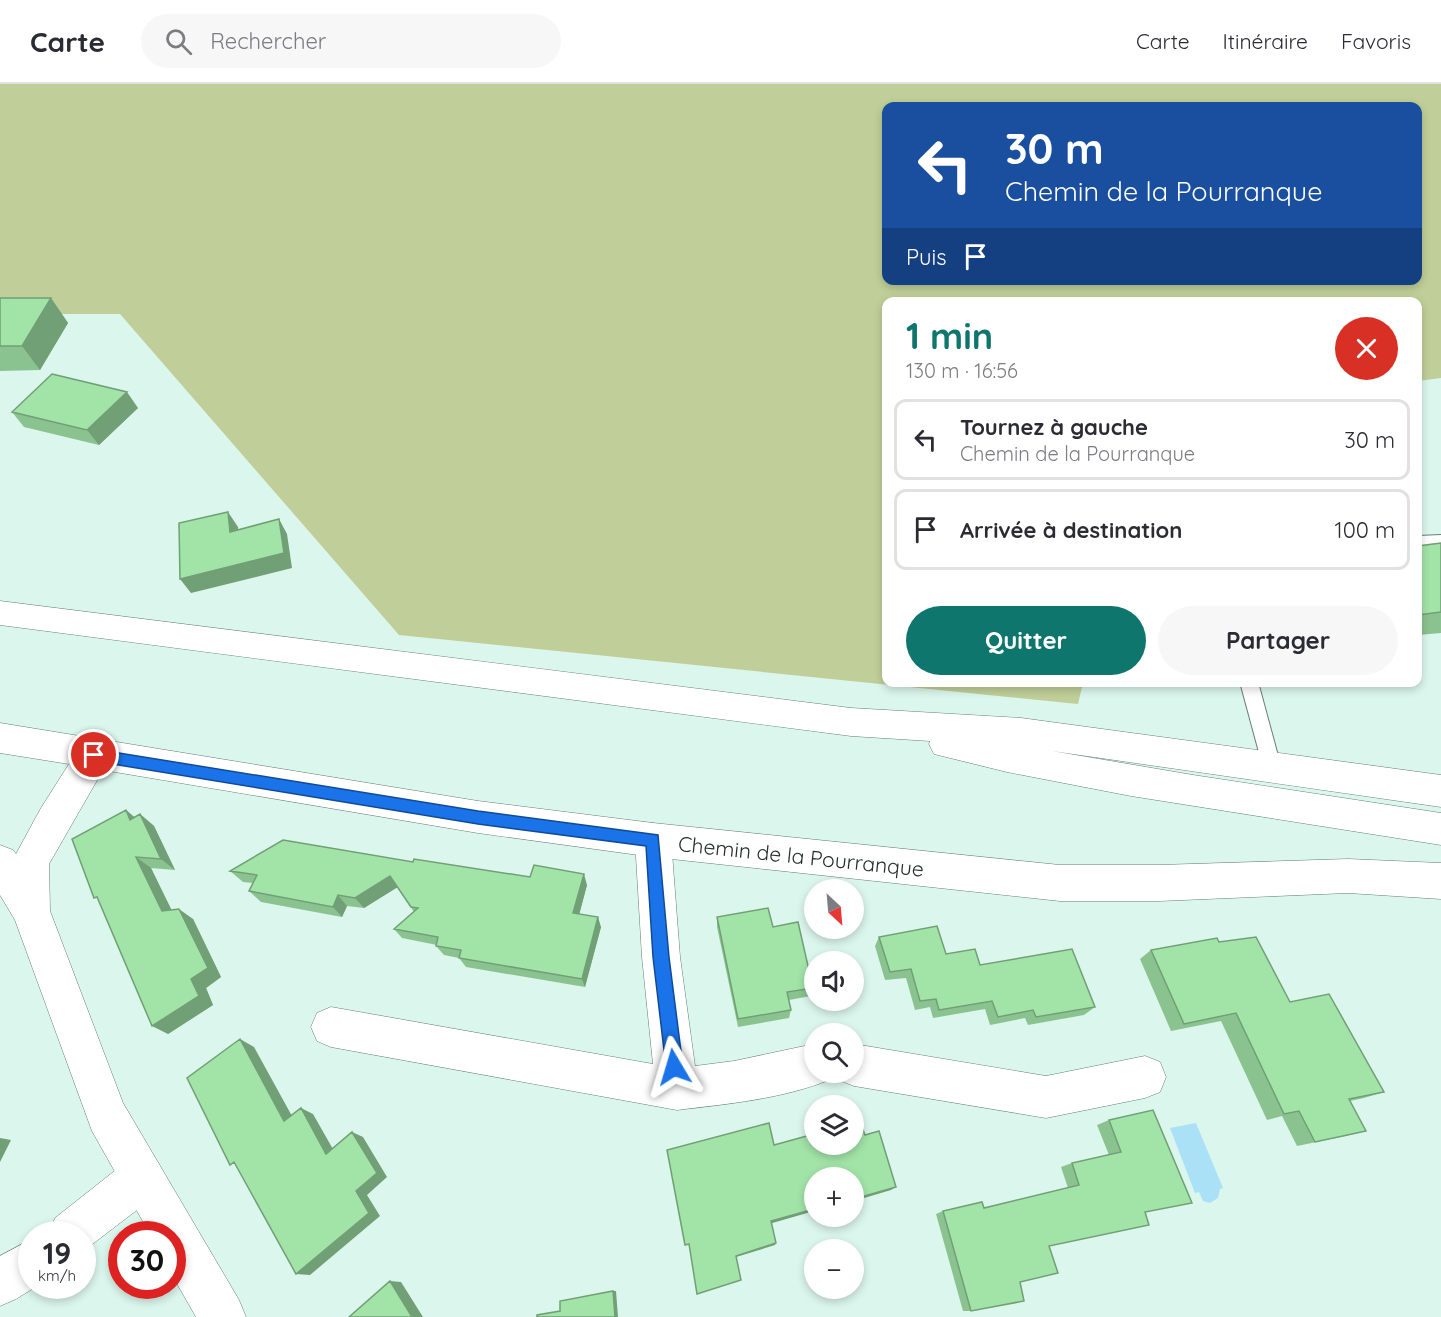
<!DOCTYPE html>
<html lang="fr">
<meta charset="utf-8">
<style>
body{margin:0;font-family:Quicksand,sans-serif;background:#f7f7f7;color:#2b2b33;height:100vh;display:flex;flex-direction:column;font-size:22px;white-space:nowrap}
*{box-sizing:border-box;margin:0}
p{font-size:20px;color:#7c7c81}
.icon{flex:none;width:33px;height:33px;fill:none;stroke:currentColor;stroke-width:2;stroke-linecap:round;stroke-linejoin:round}
.map{position:relative;flex:1;overflow:hidden}
.sheet{position:absolute;left:882px;top:213px;width:540px;height:390px;display:flex;flex-direction:column;background:#fff;border-radius:12px;box-shadow:0 3px 9px #0003}
.sheet>*{flex:none}
.banner{position:absolute;left:882px;top:18px;width:540px;height:183px;border-radius:12px;box-shadow:0 3px 9px #0003;background:#1a4fa0;color:#fff;overflow:hidden}
.needle{width:39px;rotate:154deg}
.tools{position:absolute;left:804px;top:795px;display:grid;gap:12px}
.tools a{display:grid;place-items:center;width:60px;height:60px;border-radius:50%;background:#fff;box-shadow:0 3px 9px #0003;font-size:30px}
.speed{position:absolute;left:18px;top:1137px;display:flex;gap:12px;font-size:30px;font-weight:700;text-align:center}
.speed>*{display:grid;place-content:center;width:78px;height:78px;border-radius:50%;background:#fff;box-shadow:0 3px 9px #0003;line-height:1}
.speed small{font-size:15px;font-weight:400}
.speed .limit{border:9px solid #d22;background:#fff;color:#111}
.pin{position:absolute;display:grid;place-items:center;width:51px;height:51px;color:#fff;margin:-26px;border:3px solid #fff;border-radius:50%;box-shadow:0 2px 6px #0007}
.me{position:absolute;width:66px;margin:-33px;rotate:353deg;stroke-linejoin:round;filter:drop-shadow(0 0 4px #0008)}
.turn{display:flex;align-items:center;gap:21px;height:126px;padding:0 24px;font-size:27px}
.turn .icon{width:78px;height:78px;stroke-width:2.5}
.turn b{display:block;font-size:42px;line-height:51px}
.then{display:flex;align-items:center;height:57px;padding:0 24px;background:#0003;gap:12px;font-size:22px}
.round{display:grid;place-items:center;flex:none;width:63px;height:63px;border-radius:32px;background:#f7f7f7}
.summary{display:flex;align-items:center;justify-content:space-between;height:102px;padding:0 24px}
h1{font-size:36px;font-weight:800;line-height:45px;color:#0f766e}
.action{display:flex;gap:12px;margin-top:auto;padding:12px 24px}
.action a{flex:1;height:69px;border-radius:36px;background:#0f766e;color:#fff;font-size:24px;font-weight:800;line-height:69px;text-align:center}
.action a+a{background:#f7f7f7;color:#2b2b33}
ul{padding:0;list-style:none}
li{display:flex;align-items:center;gap:18px;height:81px;margin:0 12px 9px;padding:0 12px;border:3px solid #e1e1e2;border-radius:12px}
li div{flex:1}
li b{display:block;font-size:22px}
li em{font-style:normal}
header{display:flex;align-items:center;gap:36px;box-sizing:border-box;height:84px;padding:0 30px;background:#fff;border-bottom:2px solid #e1e1e2}
header strong{font-size:28px}
nav{display:flex;gap:33px;margin-inline-start:auto;font-size:21px}
.search{width:420px;height:54px;background:#f7f7f7;display:flex;align-items:center;gap:15px;box-sizing:border-box;padding:0 21px;border-radius:33px;color:#7c7c81;font-size:22px}
.map>svg:first-child{display:block}
.green{fill:#c0cf99;fill-rule:evenodd}
.water{fill:#abe1f7}
.lines{fill:none;stroke-linecap:round;stroke-linejoin:round}
.service-casing{stroke:#667e75;stroke-width:2}
.minor-casing{stroke:#667e75;stroke-width:1}
.tertiary-casing{stroke:#667e75;stroke-width:1}
.secondary-casing{stroke:#667e75;stroke-width:1}
.service{fill:#fff;fill-rule:evenodd}
.minor{fill:#fff;fill-rule:evenodd}
.tertiary{fill:#fff;fill-rule:evenodd}
.secondary{fill:#fff;fill-rule:evenodd}
.wall{fill:#8bc390}
.shaded-wall{fill:#719f76}
.building{fill:#a2e3a8;stroke:#719f76;stroke-width:1.5}
.route{fill:#1a73e8;stroke:#114b97;stroke-width:1.5}
.labels{text-anchor:middle;dominant-baseline:central;stroke-width:6;stroke-linejoin:round;paint-order:stroke}
.street-label{font-size:21px;fill:#242f2b;stroke:#fff}
</style>
<header>
<strong>Carte</strong>
<div class="search"><svg class="icon" aria-label="search" viewBox="0 0 24 24"><circle cx="10" cy="10" r="6"/><path d="M15 15l6 6"/></svg>Rechercher</div>
<nav><a>Carte</a><a>Itinéraire</a><a>Favoris</a></nav>
</header>
<div class="map">
<svg width="1441" height="1233" viewBox="0 0 1441 1233">
<rect width="100%" height="100%" fill="#dbf6ed"/>
<!-- green -->
<path class="green" d="M 0,0 L 1441,0 L 1441,294 L 1418,297 L 1418,218 L 886,218 L 886,598 L 1083,599 L 1078,620 L 399,551 L 120,230 L 0,230 ZM 886,22 L 1418,22 L 1418,196 L 886,196 Z"/>
<!-- water -->
<path class="water" d="M 1196,1039 L 1223,1104 L 1220,1105 L 1218,1114 L 1210,1119 L 1203,1117 L 1199,1108 L 1195,1109 L 1170,1044 Z"/>
<g class="lines">
<defs>
<path id="service" d="M 1441,451 L 1441,463 L 1418,464 L 1418,452 Z
M 1240,598 L 1258,598 L 1281,683 L 1279,689 L 1272,691 L 1265,689 L 1263,683 Z"/>
<path id="minor" d="M 653,739 L 666,744 L 671,756 L 680,873 L 695,982 L 734,977 L 814,960 L 814,988 L 832,988 L 829,996 C 782,1015 727,1020 677,1026 L 331,963 L 317,957 L 311,943 L 317,929 L 331,923 L 653,980 L 642,873 L 635,756 L 640,744 Z
M 854,960 L 1046,992 L 1145,972 L 1160,978 L 1166,993 L 1160,1008 L 1145,1014 L 1046,1034 L 854,1002 L 839,996 L 836,988 L 854,988 Z
M 142,1072 L 158,1078 L 164,1094 L 158,1110 L 82,1168 L 82,1150 L 49,1150 L 55,1134 L 126,1078 Z
M 32,1155 L 32,1202 L 37,1202 L 16,1215 L 0,1222 L 0,1172 Z"/>
<path id="tertiary" d="M 0,639 L 478,717 L 653,739 L 1060,781 L 1159,781 L 1348,775 L 1441,779 L 1441,815 L 1348,809 L 1159,817 L 1060,817 L 653,773 L 478,749 L 103,686 L 49,780 L 50,827 L 123,1019 L 239,1216 L 246,1233 L 196,1233 L 172,1191 L 172,1150 L 150,1150 L 92,1047 L 15,836 L 0,811 L 0,761 L 13,766 L 16,770 L 41,724 L 69,680 L 0,669 Z"/>
<path id="secondary" d="M 0,517 L 851,624 L 1021,634 L 1441,691 L 1441,723 L 1052,667 L 1193,691 L 1441,729 L 1441,761 L 1131,712 L 1007,688 L 934,670 L 929,660 L 930,657 L 851,652 L 0,541 Z"/>
</defs>
<!-- service casing -->
<use href="#service" class="service-casing"/>
<!-- minor casing -->
<use href="#minor" class="minor-casing"/>
<!-- tertiary casing -->
<use href="#tertiary" class="tertiary-casing"/>
<!-- secondary casing -->
<use href="#secondary" class="secondary-casing"/>
<!-- service -->
<use href="#service" class="service"/>
<!-- minor -->
<use href="#minor" class="minor"/>
<!-- tertiary -->
<use href="#tertiary" class="tertiary"/>
<!-- secondary -->
<use href="#secondary" class="secondary"/>
</g>
<!-- wall -->
<path class="wall" d="M 0,214 L 51,214 L 68,239 L 40,286 L 0,287 Z
M 138,324 L 99,361 L 24,343 L 12,328 Z
M 1441,459 L 1441,549 L 1418,551 L 1418,462 Z
M 126,726 L 134,733 L 140,730 L 154,742 L 175,786 L 151,784 L 171,826 L 193,835 L 221,893 L 206,904 L 213,921 L 168,950 L 99,817 Z
M 413,778 L 587,801 L 579,830 L 601,843 L 585,903 L 466,883 L 459,874 L 444,871 L 436,862 L 437,861 L 402,854 L 394,845 L 414,828 L 397,803 L 364,824 L 347,822 L 342,833 L 261,818 L 249,807 L 253,799 L 243,798 L 230,787 Z
M 717,833 L 773,843 L 813,904 L 811,912 L 789,916 L 791,926 L 789,934 L 738,943 L 717,843 Z
M 879,853 L 946,870 L 980,881 L 1095,923 L 1084,931 L 1028,941 L 1025,934 L 990,941 L 985,925 L 933,934 L 930,923 L 915,926 L 906,894 L 885,896 L 875,862 Z
M 1219,858 L 1290,918 L 1384,1008 L 1364,1014 L 1350,1017 L 1366,1047 L 1346,1052 L 1297,1062 L 1282,1032 L 1267,1036 L 1221,937 L 1171,947 L 1140,875 L 1151,866 Z
M 1109,1036 L 1145,1128 L 1049,1162 L 1020,1198 L 971,1227 L 963,1227 L 936,1130 L 943,1127 L 984,1124 L 1068,1104 L 1061,1083 L 1072,1079 L 1109,1071 L 1097,1041 Z"/>
<!-- shaded-wall -->
<path class="shaded-wall" d="M 51,214 L 68,239 L 40,286 L 22,262 Z
M 127,308 L 138,324 L 99,361 L 87,346 Z
M 228,428 L 238,443 L 239,463 L 230,448 Z
M 279,435 L 287,450 L 292,484 L 191,509 L 180,495 Z
M 126,726 L 140,738 L 130,736 Z
M 140,730 L 154,742 L 175,786 L 161,775 Z
M 136,773 L 151,784 L 177,837 L 162,827 Z
M 584,790 L 587,801 L 577,839 L 573,829 Z
M 390,792 L 398,803 L 364,824 L 355,814 Z
M 338,811 L 347,822 L 342,833 L 333,823 Z
M 179,825 L 193,835 L 221,893 L 206,904 L 213,921 L 168,950 L 152,942 Z
M 598,833 L 601,843 L 585,903 L 582,895 Z
M 240,955 L 254,963 L 298,1043 L 284,1037 Z
M 301,1024 L 313,1030 L 338,1074 L 326,1070 Z
M 352,1048 L 363,1053 L 387,1093 L 367,1111 L 380,1132 L 310,1191 L 296,1190 Z
M 0,1054 L 11,1056 L 0,1078 Z
M 896,1103 L 891,1106 L 854,1117 L 854,1115 Z
M 814,1125 L 814,1127 L 769,1140 L 771,1137 Z
M 776,1159 L 775,1161 L 736,1173 L 736,1172 Z
M 390,1197 L 401,1198 L 423,1233 L 412,1233 Z
M 613,1207 L 616,1207 L 618,1233 L 615,1233 Z"/>
<!-- building -->
<path class="building" d="M 0,214 L 51,214 L 22,262 L 0,262 Z
M 52,290 L 127,308 L 87,346 L 12,328 Z
M 228,428 L 230,448 L 279,435 L 284,469 L 180,495 L 179,439 Z
M 1441,459 L 1441,528 L 1418,531 L 1418,462 Z
M 126,726 L 130,736 L 140,730 L 161,775 L 136,773 L 162,827 L 179,825 L 208,884 L 191,895 L 199,912 L 152,942 L 97,813 L 94,814 L 72,755 Z
M 283,756 L 413,778 L 414,775 L 530,793 L 534,781 L 584,790 L 573,829 L 598,833 L 582,895 L 459,874 L 461,866 L 436,862 L 438,853 L 394,845 L 418,824 L 411,823 L 390,792 L 355,814 L 338,811 L 333,823 L 249,807 L 257,791 L 230,787 Z
M 768,824 L 773,843 L 798,838 L 813,904 L 787,908 L 791,926 L 738,935 L 717,833 Z
M 937,842 L 946,870 L 975,865 L 980,881 L 1072,865 L 1095,923 L 1036,933 L 1033,926 L 998,933 L 992,917 L 939,926 L 936,915 L 920,917 L 911,885 L 890,888 L 879,853 Z
M 1256,853 L 1290,918 L 1329,910 L 1384,1008 L 1349,1015 L 1366,1047 L 1315,1058 L 1299,1027 L 1284,1030 L 1236,929 L 1184,940 L 1151,866 L 1217,854 L 1219,858 Z
M 240,955 L 284,1037 L 301,1024 L 326,1070 L 352,1048 L 377,1089 L 356,1107 L 369,1129 L 296,1190 L 234,1078 L 230,1081 L 187,994 Z
M 1153,1026 L 1192,1119 L 1145,1128 L 1149,1141 L 1049,1162 L 1058,1189 L 1020,1198 L 1024,1217 L 971,1227 L 943,1127 L 982,1118 L 984,1124 L 1079,1101 L 1072,1079 L 1121,1068 L 1109,1036 Z
M 860,1038 L 865,1051 L 879,1047 L 896,1103 L 854,1115 L 854,1094 L 814,1094 L 814,1125 L 771,1137 L 776,1159 L 736,1172 L 741,1196 L 697,1210 L 689,1160 L 685,1161 L 667,1066 L 769,1039 L 774,1061 L 814,1050 L 814,1060 L 854,1060 L 854,1039 Z
M 390,1197 L 412,1233 L 349,1233 Z
M 613,1207 L 615,1233 L 537,1233 L 537,1231 L 560,1227 L 560,1217 Z"/>
<!-- route -->
<path class="route" d="M 94,665 L 478,727 L 658,751 L 669,873 L 683,983 L 680,989 L 674,992 L 668,989 L 666,983 L 653,873 L 646,762 L 478,740 L 94,677 L 89,675 L 87,671 L 89,666 Z"/>
<g class="labels">
<!-- street labels -->
<g class="street-label">
<text transform="translate(801 772) rotate(6)">Chemin de la Pourranque</text>
</g>
</g>
</svg>
<div class="tools">
<a><svg class="needle" viewBox="-14 -14 28 28"><path d="M0-13l5 13h-10z" fill="#e53935"/><path d="M0 13l5-13h-10z" fill="#7c7c81"/></svg></a>
<a><svg class="icon" aria-label="sound" viewBox="0 0 24 24"><path d="M4 9h4l5-4v14l-5-4H4zM17 9q2 3 0 6"/></svg></a>
<a><svg class="icon" aria-label="search" viewBox="0 0 24 24"><circle cx="10" cy="10" r="6"/><path d="M15 15l6 6"/></svg></a>
<a><svg class="icon" aria-label="layers" viewBox="0 0 24 24"><path d="M12 4l9 5-9 5-9-5zM3 14l9 5 9-5"/></svg></a>
<a>+</a>
<a>−</a>
</div>
<div class="speed"><div>19<small>km/h</small></div><div class="limit">30</div></div>
<div class="pin" style="left:94px;top:671px;background:#d93025"><svg class="icon" aria-label="arrive" viewBox="0 0 24 24"><path d="M6 21V4h12l-3 4 3 4H6"/></svg></div>
<svg class="me" style="left:674px;top:983px" viewBox="-20 -20 40 40"><path d="M0-17L14 15 0 8-14 15z" fill="#1a73e8" stroke="#fff" stroke-width="4"/></svg>
<div class="banner">
<div class="turn"><svg class="icon" aria-label="left" viewBox="0 0 24 24"><path d="M17 20v-9H6M10 6l-5 5 5 5"/></svg><div><b>30 m</b>Chemin de la Pourranque</div></div>
<div class="then">Puis<svg class="icon" aria-label="arrive" viewBox="0 0 24 24"><path d="M6 21V4h12l-3 4 3 4H6"/></svg></div>
</div>
<section class="sheet">
<div class="summary"><div><h1>1 min</h1><p>130 m · 16:56</p></div><a class="round" style="background:#d93025;color:#fff"><svg class="icon" aria-label="close" viewBox="0 0 24 24"><path d="M6 6l12 12M18 6L6 18"/></svg></a></div>
<ul>
<li><svg class="icon" aria-label="left" viewBox="0 0 24 24"><path d="M17 20v-9H6M10 6l-5 5 5 5"/></svg><div><b>Tournez à gauche</b><p>Chemin de la Pourranque</p></div><em>30 m</em></li>
<li><svg class="icon" aria-label="arrive" viewBox="0 0 24 24"><path d="M6 21V4h12l-3 4 3 4H6"/></svg><div><b>Arrivée à destination</b></div><em>100 m</em></li>
</ul>
<div class="action"><a>Quitter</a><a>Partager</a></div>
</section>
</div>
